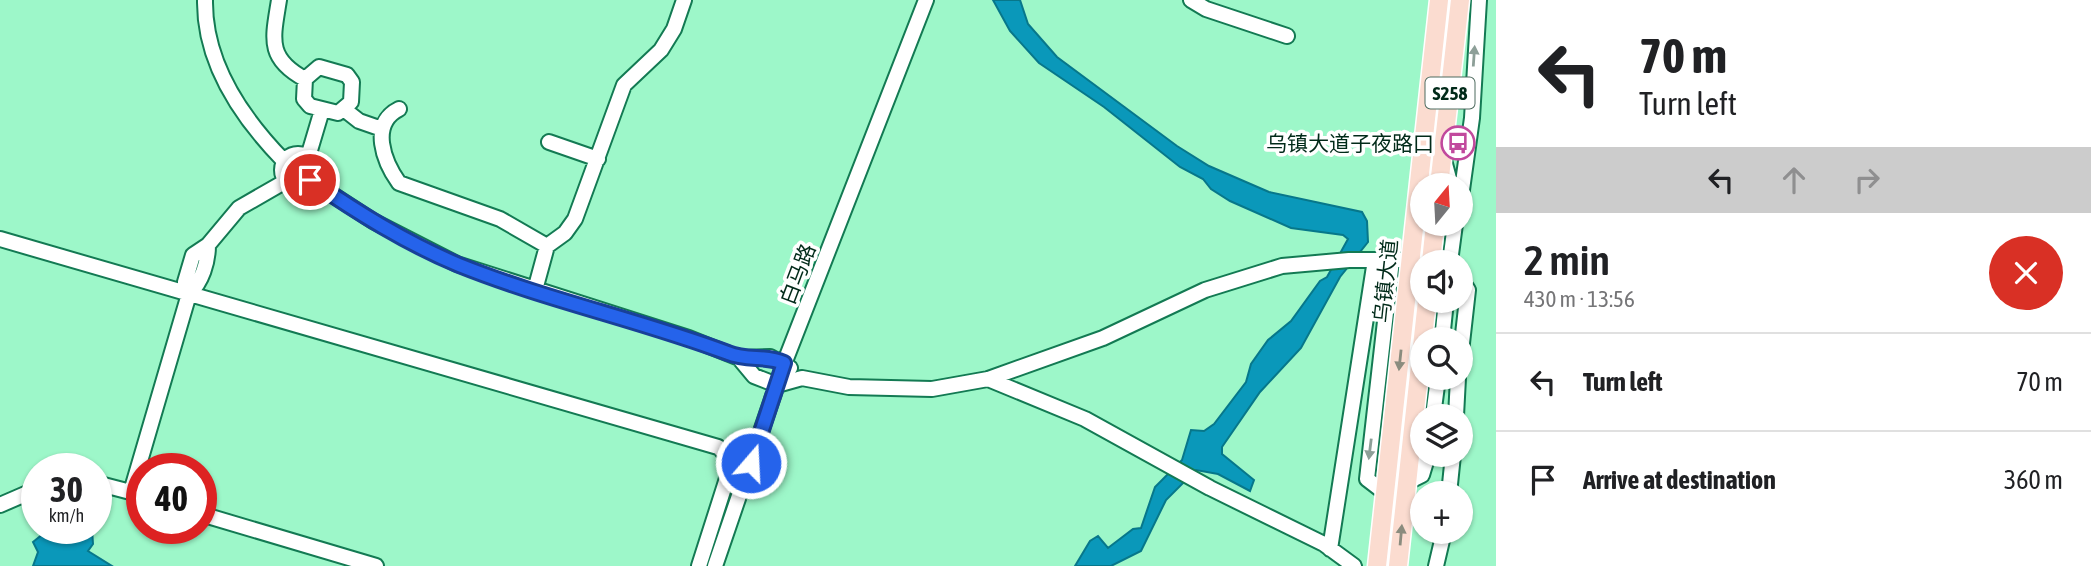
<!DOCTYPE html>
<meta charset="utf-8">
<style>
body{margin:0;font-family:"Asap Condensed","Noto Sans SC",sans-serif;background:#f6f6f6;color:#202124;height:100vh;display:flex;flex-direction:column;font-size:26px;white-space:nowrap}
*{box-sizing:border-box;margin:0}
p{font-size:23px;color:#757577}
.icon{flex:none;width:38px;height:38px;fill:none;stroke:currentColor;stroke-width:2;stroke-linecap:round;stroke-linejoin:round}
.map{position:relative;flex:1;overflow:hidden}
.side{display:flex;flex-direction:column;background:#fff;width:595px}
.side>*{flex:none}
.hud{background:#fff;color:#202124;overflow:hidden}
.needle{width:46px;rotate:18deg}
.tools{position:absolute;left:1410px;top:173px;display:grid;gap:14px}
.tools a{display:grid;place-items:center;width:63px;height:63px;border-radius:50%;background:#fff;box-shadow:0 2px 5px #0004;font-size:35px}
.speed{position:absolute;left:21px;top:453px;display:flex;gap:14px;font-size:35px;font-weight:700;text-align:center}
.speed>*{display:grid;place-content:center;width:91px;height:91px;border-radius:50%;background:#fff;box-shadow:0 2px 5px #0004;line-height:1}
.speed small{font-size:18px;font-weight:400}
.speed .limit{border:10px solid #d22;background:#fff;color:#111}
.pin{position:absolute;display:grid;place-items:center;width:60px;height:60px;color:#fff;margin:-30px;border:4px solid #fff;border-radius:50%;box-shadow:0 2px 7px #0007}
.me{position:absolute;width:77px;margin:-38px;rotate:19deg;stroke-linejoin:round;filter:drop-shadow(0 0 5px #0008)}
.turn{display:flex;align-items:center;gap:24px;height:147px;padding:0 28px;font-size:32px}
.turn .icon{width:91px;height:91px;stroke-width:2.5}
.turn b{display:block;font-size:49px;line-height:60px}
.lanes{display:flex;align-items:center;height:66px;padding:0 28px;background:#0003;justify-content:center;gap:35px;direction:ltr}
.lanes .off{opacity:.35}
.round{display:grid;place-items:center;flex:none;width:74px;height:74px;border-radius:37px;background:#f6f6f6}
.headline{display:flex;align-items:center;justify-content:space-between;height:119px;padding:0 28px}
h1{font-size:42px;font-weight:600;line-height:52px}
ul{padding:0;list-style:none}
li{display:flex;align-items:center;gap:21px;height:98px;padding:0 28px;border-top:2px solid #e0e0e0}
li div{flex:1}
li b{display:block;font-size:26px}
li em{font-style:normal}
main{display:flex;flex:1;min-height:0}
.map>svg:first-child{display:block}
.water{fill:#0a98ba;stroke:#07778a;stroke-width:2}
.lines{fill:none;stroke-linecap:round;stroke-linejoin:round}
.minor-casing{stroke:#137a53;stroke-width:18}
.major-casing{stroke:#fff;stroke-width:21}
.minor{stroke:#fff;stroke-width:14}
.major{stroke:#fbdcd0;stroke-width:18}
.oneway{fill:#8d9f98}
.oneway2{fill:#8a8c7e}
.route-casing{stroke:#184099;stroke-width:18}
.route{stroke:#2563eb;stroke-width:12}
.labels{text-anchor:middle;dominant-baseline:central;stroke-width:7;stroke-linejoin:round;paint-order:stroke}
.shield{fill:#fff;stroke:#4d6a5e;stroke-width:2}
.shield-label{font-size:19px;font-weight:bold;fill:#012a19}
.poi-label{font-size:21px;fill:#012a19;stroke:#fff;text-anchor:end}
.street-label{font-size:21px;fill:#012a19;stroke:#fff}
</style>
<main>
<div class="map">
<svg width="1496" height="566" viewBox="0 0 1496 566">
<rect width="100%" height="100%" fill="#9df7c9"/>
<!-- water -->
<path class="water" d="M 993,0 L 1020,0 L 1028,24 L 1057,57 L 1177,146 L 1209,166 L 1269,192 L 1362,212 L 1367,221 L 1368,242 L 1340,277 L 1301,348 L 1260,392 L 1222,447 L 1222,454 L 1254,480 L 1250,491 L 1218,474 L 1196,470 L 1166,500 L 1141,551 L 1111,566 L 1075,566 L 1090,541 L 1098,536 L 1108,548 L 1133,529 L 1141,528 L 1155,487 L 1182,460 L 1191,430 L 1204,431 L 1214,424 L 1246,382 L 1251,364 L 1268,340 L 1291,321 L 1320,281 L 1327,277 L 1348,239 L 1343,235 L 1291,228 L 1230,201 L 1211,189 L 1203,179 L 1180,167 L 1104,107 L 1039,63 L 1010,31 Z
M 49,529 L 92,529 L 93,544 L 88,551 L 112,566 L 33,566 L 38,552 L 33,542 Z"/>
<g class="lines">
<defs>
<path id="minor" d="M 205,0 C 204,63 241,117 284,161
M 279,0 C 273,38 266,58 305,79
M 1191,0 L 1206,9 L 1287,36
M 319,67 L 347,75 L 352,82 L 351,102 L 338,113 L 310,106 L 304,99 L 305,79 Z
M 399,109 C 369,124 384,162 399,183 L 500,219 L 547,246 L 565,233 L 575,219 L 624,85 L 661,50 L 674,29 L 684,0
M 345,110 L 359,121 L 382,129
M 549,142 L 598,159
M282 170a16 16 0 1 1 32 0a16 16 0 1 1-32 0Z
M 308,157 L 322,110
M 1444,160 L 1451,186
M 310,180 L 373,221 L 457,264 L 689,338 L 739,358 L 770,357 L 790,368
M 1461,197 L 1472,118 L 1479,0
M 0,239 L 718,447 L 731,459 L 730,469 L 699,566
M 1450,262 L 1455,224
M 1461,279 L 1468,290 L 1461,352
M 535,290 L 547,246
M 189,294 L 185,282 L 193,255 L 208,245 L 239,208 L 286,181
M 1442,340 L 1446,301
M 739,358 L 754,376 L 777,385 L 802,378 L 849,387 L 932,389 L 988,379 L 1103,338 L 1205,290 L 1282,266 L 1349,260 L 1410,260
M 988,379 L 1085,419 L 1210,488 L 1324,544 L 1354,566
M 1433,416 L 1438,378
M 1456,416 L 1458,378
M 96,483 L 142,495
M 1406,483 L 1422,475 L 1428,455
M 131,492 L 189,294 C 202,282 208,262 208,245
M 1384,492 L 1367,479 L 1392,260
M 1449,494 L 1453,455
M 0,505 L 37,489
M 201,514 L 376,566
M 1330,549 L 1375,260
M 715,566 L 784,364 L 926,0
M 1436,566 L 1444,532"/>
<path id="major" d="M 1439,186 L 1460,0
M 1431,262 L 1435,224
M 1377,566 L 1439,0
M 1398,566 L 1427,301"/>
</defs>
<!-- minor casing -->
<use href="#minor" class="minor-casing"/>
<!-- major casing -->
<use href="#major" class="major-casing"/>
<!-- minor -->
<use href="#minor" class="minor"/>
<!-- major -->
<use href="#major" class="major"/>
</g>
<!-- one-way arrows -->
<defs><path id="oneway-solid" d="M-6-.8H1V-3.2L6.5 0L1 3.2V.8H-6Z" transform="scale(1.75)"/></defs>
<g class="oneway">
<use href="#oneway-solid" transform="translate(1474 56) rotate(-86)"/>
<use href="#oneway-solid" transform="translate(1370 449) rotate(97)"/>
</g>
<g class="oneway2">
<use href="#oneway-solid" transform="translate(1400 360) rotate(96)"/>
<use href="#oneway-solid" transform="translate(1401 535) rotate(-85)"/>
</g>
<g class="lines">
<defs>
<path id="route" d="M 310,180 C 357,212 406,243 459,265 C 546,300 640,320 728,353 C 747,361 766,355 784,363 L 751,463"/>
</defs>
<!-- route casing -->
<use href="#route" class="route-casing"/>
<!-- route -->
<use href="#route" class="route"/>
</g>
<!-- icons -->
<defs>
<symbol id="bus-ring" viewBox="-11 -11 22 22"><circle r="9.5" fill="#fff" stroke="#c1499d" stroke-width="1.5"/><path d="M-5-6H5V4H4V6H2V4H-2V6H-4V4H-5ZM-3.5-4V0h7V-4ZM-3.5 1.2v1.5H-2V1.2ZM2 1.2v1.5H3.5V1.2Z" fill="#c1499d"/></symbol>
</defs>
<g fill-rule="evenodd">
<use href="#bus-ring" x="1439" y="124" width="38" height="38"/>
</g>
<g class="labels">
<!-- shield labels -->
<rect class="shield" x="1425.5" y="77.5" width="49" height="31" rx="5"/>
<g class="shield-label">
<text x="1450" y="93">S258</text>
</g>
<!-- poi labels -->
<g class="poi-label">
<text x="1434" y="143">乌镇大道子夜路口</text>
</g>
<!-- street labels -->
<g class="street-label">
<text transform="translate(797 274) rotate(-69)">白马路</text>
<text transform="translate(1385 281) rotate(-84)">乌镇大道</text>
</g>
</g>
</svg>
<div class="tools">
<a><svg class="needle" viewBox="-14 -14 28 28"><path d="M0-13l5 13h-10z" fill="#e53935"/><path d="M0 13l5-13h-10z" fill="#757577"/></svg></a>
<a><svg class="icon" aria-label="sound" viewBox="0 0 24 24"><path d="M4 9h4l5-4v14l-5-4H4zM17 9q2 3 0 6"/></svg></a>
<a><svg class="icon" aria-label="search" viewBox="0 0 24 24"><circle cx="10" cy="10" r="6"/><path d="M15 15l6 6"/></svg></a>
<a><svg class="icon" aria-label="layers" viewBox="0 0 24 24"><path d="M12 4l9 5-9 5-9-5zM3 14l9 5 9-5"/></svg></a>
<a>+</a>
</div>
<div class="speed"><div>30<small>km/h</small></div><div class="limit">40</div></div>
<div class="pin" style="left:310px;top:180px;background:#d93025"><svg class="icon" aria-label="arrive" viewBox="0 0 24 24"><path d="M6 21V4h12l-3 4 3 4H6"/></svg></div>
<svg class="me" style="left:751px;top:463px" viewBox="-20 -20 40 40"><circle r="17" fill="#2563eb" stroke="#fff" stroke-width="3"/><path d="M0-11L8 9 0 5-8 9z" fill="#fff"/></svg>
</div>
<section class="side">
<div class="hud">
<div class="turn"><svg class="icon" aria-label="left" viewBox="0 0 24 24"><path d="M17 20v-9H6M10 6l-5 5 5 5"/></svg><div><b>70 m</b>Turn left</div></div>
<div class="lanes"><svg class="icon" aria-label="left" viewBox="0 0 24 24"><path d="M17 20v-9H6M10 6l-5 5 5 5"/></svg><svg class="icon off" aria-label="ahead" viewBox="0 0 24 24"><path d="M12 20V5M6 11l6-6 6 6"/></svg><svg class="icon off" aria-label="right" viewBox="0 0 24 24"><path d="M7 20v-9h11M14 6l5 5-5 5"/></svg></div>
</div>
<div class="headline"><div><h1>2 min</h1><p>430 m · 13:56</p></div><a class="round" style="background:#d93025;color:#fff"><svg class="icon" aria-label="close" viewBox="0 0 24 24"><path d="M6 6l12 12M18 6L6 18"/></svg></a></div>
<ul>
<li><svg class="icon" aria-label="left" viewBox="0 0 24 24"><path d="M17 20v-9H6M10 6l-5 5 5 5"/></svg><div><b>Turn left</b></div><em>70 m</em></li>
<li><svg class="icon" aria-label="arrive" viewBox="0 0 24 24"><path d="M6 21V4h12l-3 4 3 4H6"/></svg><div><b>Arrive at destination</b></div><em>360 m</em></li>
</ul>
</section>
</main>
